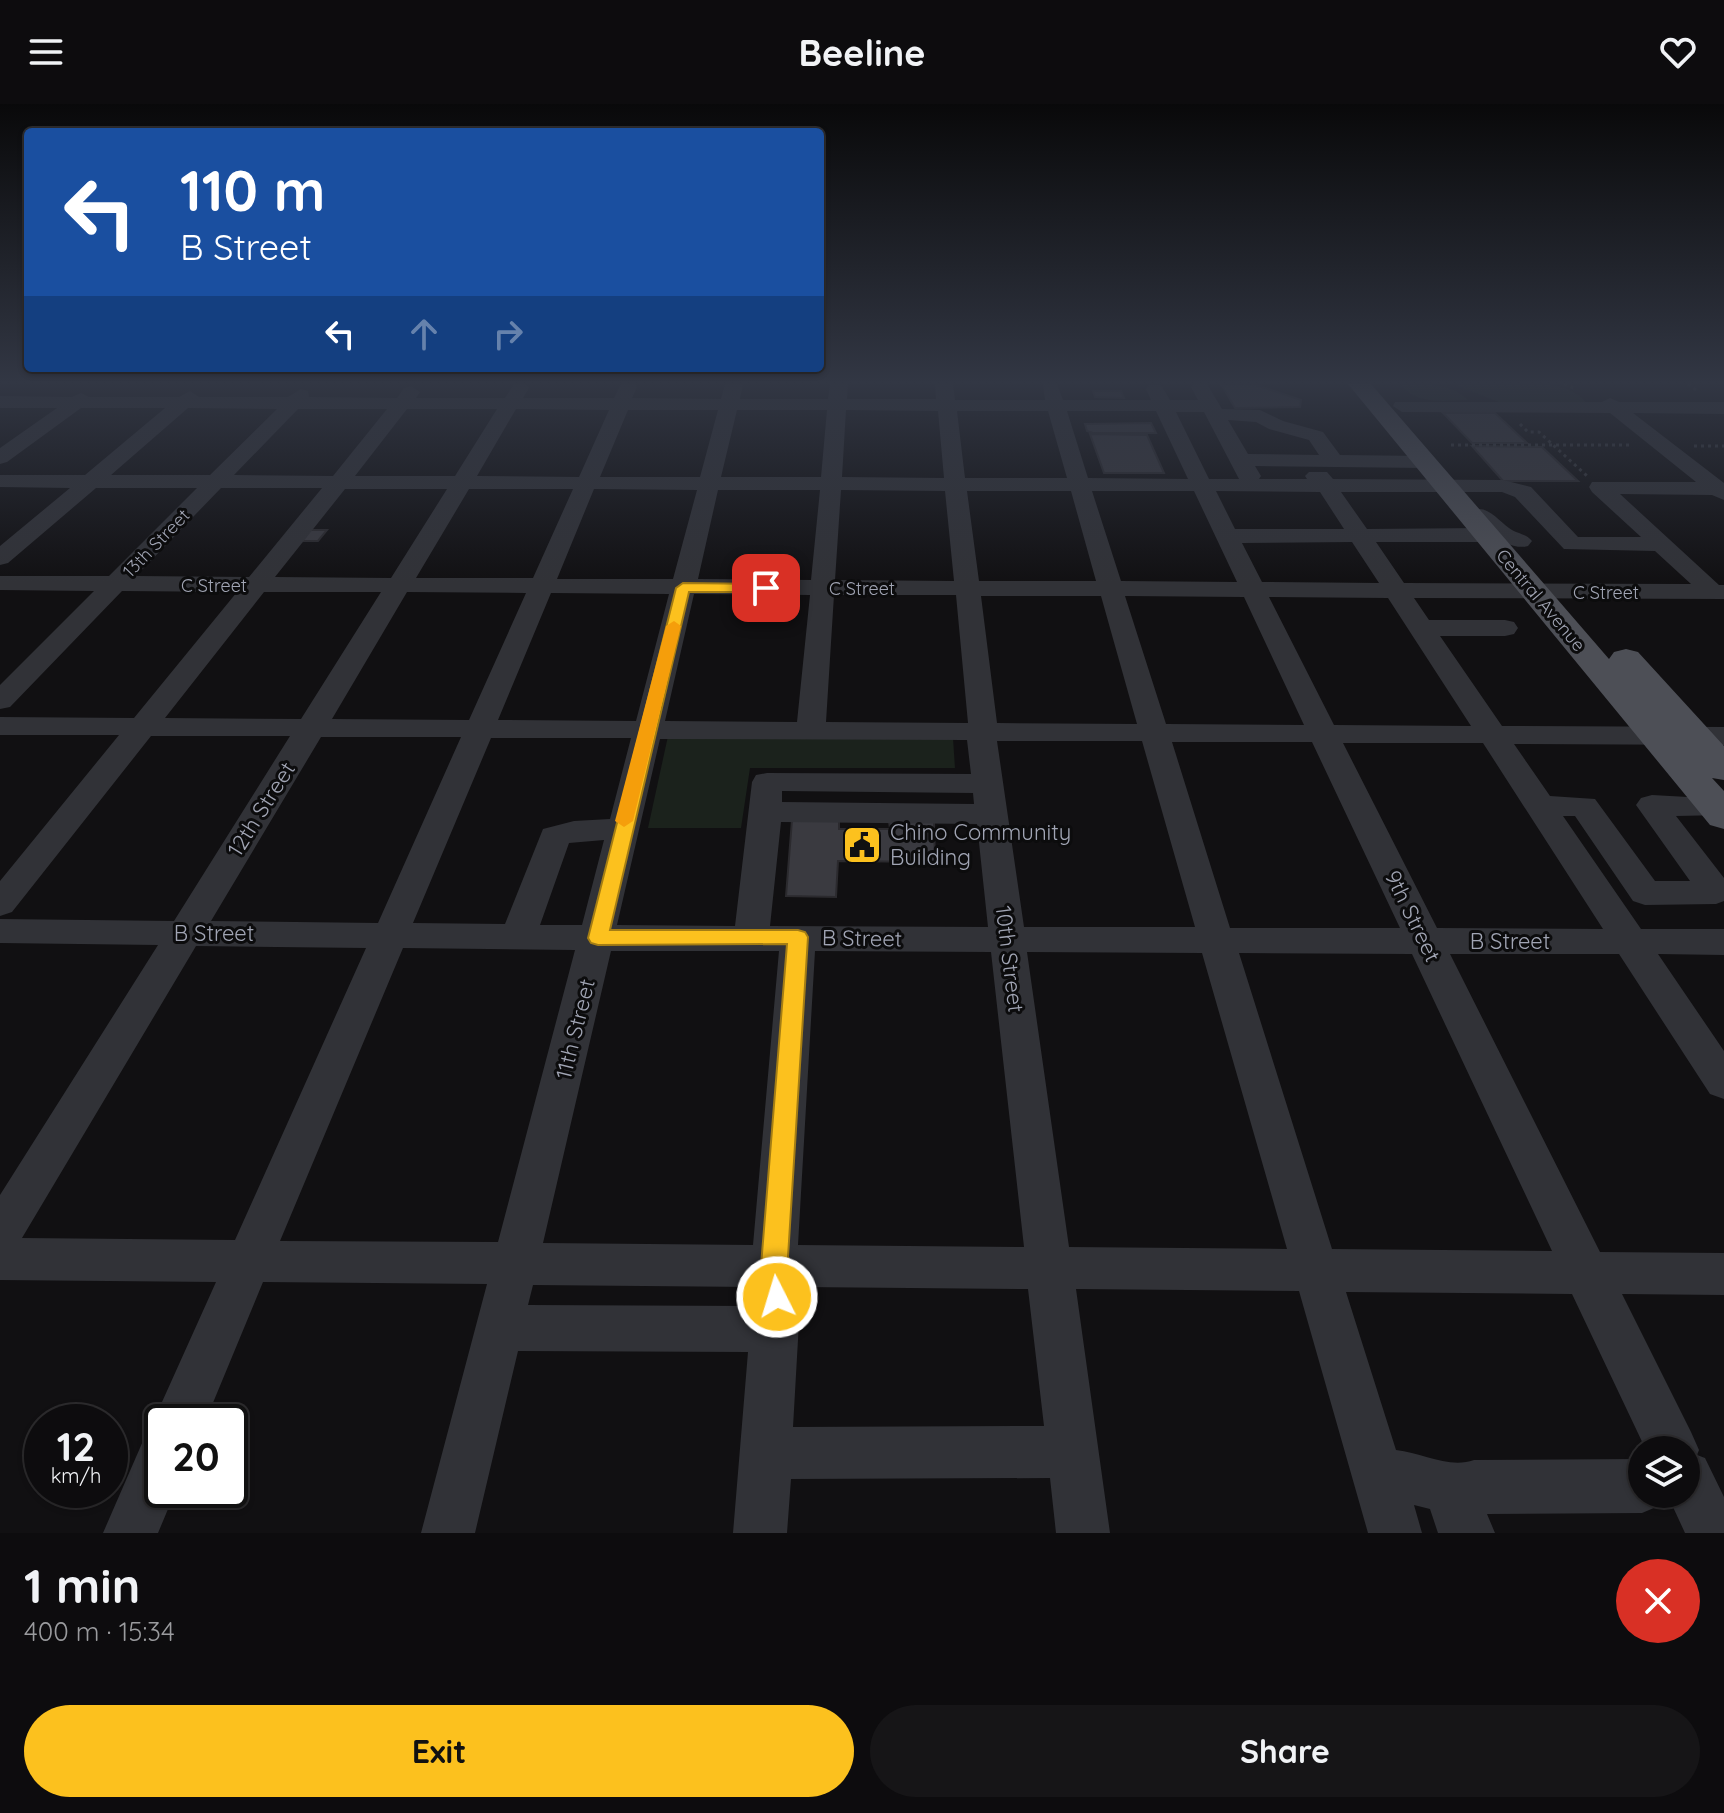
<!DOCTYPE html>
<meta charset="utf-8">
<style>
body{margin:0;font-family:Quicksand,sans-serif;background:#161517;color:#f1f3f6;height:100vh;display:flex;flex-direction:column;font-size:30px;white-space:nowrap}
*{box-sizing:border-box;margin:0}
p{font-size:26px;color:#9a9b9e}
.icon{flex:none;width:44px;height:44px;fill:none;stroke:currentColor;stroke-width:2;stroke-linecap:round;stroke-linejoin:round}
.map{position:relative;height:1429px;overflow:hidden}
.details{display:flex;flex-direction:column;background:#0d0c0e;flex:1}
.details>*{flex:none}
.guide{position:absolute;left:24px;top:24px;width:800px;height:244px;border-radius:8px;box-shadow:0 2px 6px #0004,0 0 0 2px #2d2c2e;background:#1a4fa0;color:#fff;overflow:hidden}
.tools{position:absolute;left:1628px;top:1332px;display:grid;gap:16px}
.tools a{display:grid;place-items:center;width:72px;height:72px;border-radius:50%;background:#0d0c0e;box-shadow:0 2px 6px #0004,0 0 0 2px #2d2c2e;font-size:40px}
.speed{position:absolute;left:24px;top:1300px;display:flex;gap:16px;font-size:40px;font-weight:700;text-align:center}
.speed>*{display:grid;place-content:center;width:104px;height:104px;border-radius:50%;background:#0d0c0e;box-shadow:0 2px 6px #0004,0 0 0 2px #2d2c2e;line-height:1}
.speed small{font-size:20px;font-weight:400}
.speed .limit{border:4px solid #111;border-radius:12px;background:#fff;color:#111}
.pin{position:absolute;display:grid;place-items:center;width:68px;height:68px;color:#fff;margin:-34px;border-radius:16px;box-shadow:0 4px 12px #0006}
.me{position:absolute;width:88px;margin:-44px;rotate:355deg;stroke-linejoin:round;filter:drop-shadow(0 0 6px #0008)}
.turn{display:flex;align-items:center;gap:28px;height:168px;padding:0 24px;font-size:36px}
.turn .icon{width:104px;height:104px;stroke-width:2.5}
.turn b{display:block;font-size:56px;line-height:68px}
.lanes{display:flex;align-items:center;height:76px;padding:0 24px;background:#0003;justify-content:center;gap:40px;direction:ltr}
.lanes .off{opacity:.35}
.round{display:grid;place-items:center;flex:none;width:84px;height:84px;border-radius:42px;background:#161517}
.overview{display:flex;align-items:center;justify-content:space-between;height:136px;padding:0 24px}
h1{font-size:48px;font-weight:700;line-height:60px}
.action{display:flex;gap:16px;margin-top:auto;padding:16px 24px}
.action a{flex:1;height:92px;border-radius:48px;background:#fcc11e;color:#111;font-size:32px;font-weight:700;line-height:92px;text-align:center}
.action a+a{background:#161517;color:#f1f3f6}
header{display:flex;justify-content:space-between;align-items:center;height:104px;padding:0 24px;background:#0d0c0e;font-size:36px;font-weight:700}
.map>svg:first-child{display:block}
.green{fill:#1b221c}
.building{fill:#3a3a40;stroke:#2b2a2e;stroke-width:2}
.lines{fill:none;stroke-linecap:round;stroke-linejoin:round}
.path{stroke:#37393e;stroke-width:3;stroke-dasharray:3 4;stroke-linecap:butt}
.minor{fill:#313237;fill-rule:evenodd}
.major{fill:#4d4f56;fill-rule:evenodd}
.route{fill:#fcc11e;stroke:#a47d14;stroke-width:2}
.slow{fill:#f59e0b}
.labels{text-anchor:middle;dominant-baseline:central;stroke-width:6;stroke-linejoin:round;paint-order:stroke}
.far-street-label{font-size:18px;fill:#a1a5b4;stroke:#0c0c0d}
.street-label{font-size:22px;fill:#a1a5b4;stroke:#0c0c0d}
.poi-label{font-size:22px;fill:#a1a5b4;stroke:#0c0c0d;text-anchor:start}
</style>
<header><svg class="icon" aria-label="menu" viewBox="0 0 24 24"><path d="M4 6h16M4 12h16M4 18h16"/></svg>Beeline<svg class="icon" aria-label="heart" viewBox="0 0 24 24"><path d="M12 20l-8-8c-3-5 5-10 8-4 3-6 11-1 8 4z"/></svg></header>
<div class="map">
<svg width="1724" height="1429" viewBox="0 0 1724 1429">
<rect width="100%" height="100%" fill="#111012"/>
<!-- green -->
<path class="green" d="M 1399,280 C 1421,280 1451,278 1468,296 C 1441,297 1418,301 1399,280 Z
M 1452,280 C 1484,280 1568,270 1585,298 L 1499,298 Z
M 668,632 L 953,634 L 955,664 L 750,664 L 741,724 L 648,724 Z"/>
<!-- building -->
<path class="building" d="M 1221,280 L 1253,280 L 1301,296 L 1300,303 L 1235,304 Z
M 1093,287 L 1121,287 L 1124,294 L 1095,293 Z
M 1443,309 L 1495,309 L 1527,339 L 1472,339 Z
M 1151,319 L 1156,329 L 1093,329 L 1087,327 L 1085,320 Z
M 1090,330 L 1147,331 L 1164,369 L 1104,369 Z
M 1472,342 L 1542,343 L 1578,377 L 1503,377 Z
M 309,426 L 327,426 L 318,437 L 299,437 Z
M 792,716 L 839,717 L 839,725 L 890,725 L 889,717 L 934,717 L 935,758 L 838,757 L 836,793 L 786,792 Z"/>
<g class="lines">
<!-- path -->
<path class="path" d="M 1564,280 L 1576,285
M 1688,280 L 1699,288
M 1520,320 L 1528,328 L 1539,328 L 1587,372
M 1451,341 L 1633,341
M 1694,342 L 1724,342"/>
<!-- minor -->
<path class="minor" d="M 514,280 L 526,280 L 529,284 L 523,294 L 614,294 L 621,280 L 635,280 L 637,283 L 632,294 L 721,295 L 725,280 L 743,280 L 740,295 L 828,295 L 830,280 L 848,280 L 847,295 L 936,295 L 935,280 L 953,280 L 955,296 L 1045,296 L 1043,280 L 1057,280 L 1063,296 L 1151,296 L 1146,285 L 1149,281 L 1161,281 L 1170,296 L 1198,296 L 1191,283 L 1193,280 L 1207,280 L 1222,305 L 1260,306 L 1283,317 L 1323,328 L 1340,351 L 1425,352 L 1435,358 L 1425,364 L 1255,362 L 1261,372 L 1259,375 L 1307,375 L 1305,372 L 1309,368 L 1327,368 L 1333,375 L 1503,376 L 1531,383 L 1578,433 L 1641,433 L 1592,388 L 1589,383 L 1592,378 L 1696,378 L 1610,309 L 1402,308 L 1393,302 L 1395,298 L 1602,298 L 1610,294 L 1619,298 L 1724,298 L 1724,310 L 1633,309 L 1724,379 L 1724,396 L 1712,391 L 1620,390 L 1719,481 L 1724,481 L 1724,495 L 1414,494 L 1429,516 L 1505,516 L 1514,518 L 1518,524 L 1514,530 L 1505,532 L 1440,532 L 1502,622 L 1724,623 L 1724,641 L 1514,640 L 1550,692 L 1595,695 L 1655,777 L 1690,777 L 1636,701 L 1641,694 L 1652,691 L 1724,695 L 1724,711 L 1676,712 L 1724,774 L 1724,797 L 1716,800 L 1645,801 L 1633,797 L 1575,712 L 1563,712 L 1641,825 L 1724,825 L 1724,851 L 1658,850 L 1724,947 L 1724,995 L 1710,990 L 1619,850 L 1450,850 L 1600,1148 L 1724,1149 L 1724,1191 L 1622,1190 L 1691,1328 L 1699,1346 L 1697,1351 L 1705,1354 L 1724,1393 L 1724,1429 L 1685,1429 L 1667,1390 L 1686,1390 L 1686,1346 L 1646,1346 L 1572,1190 L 1346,1188 L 1396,1346 C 1423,1349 1449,1365 1474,1356 L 1642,1355 L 1642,1390 L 1665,1390 L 1661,1401 L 1642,1409 L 1487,1410 L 1495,1429 L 1438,1429 L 1430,1405 L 1414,1401 L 1422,1429 L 1368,1429 L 1299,1187 L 1076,1185 L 1110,1429 L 1056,1429 L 1050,1374 L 791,1375 L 787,1429 L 733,1429 L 748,1248 L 518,1247 L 475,1429 L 421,1429 L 487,1180 L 263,1178 L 205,1318 L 162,1318 L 162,1386 L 176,1386 L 158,1429 L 103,1429 L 143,1337 L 159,1331 L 153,1318 L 216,1178 L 0,1176 L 0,1091 L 158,841 L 0,839 L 0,815 L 174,817 L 290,632 L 151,632 L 12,808 L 0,812 L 0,777 L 119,631 L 0,631 L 0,613 L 134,614 L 237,488 L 122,487 L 10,603 L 0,605 L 0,581 L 94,487 L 0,486 L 0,472 L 109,472 L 197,384 L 96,384 L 8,459 L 0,461 L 0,442 L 70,384 L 0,383 L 0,371 L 85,371 L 165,304 L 81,304 L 7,358 L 0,360 L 0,344 L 57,304 L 0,304 L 0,292 L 72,293 L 81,289 L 89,293 L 179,293 L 190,287 L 199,293 L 288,293 L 301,285 L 308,287 L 309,293 L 397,294 L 404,284 L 411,282 L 420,288 L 416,294 L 505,294 ZM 188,304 L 277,305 L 210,371 L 111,371 ZM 298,305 L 387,305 L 333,372 L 234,371 ZM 407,305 L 497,305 L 455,372 L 355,372 ZM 516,305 L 609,306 L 579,373 L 477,372 ZM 628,306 L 718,306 L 700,373 L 600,373 ZM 737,306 L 827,306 L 821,373 L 721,373 ZM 846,306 L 938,307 L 944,374 L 842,373 ZM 957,307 L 1048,307 L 1067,374 L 965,374 ZM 1067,307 L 1156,307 L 1188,375 L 1088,374 ZM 1176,308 L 1204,308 L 1239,375 L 1209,375 ZM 1228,316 L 1256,318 L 1269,325 L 1309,336 L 1319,351 L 1248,350 ZM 221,384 L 322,384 L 249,473 L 136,472 ZM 345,385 L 447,385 L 391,474 L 275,473 ZM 469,385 L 573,385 L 533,474 L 416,474 ZM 594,385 L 697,386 L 673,475 L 557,475 ZM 718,386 L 820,386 L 811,476 L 698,475 ZM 841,386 L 945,387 L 954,477 L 835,476 ZM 967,387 L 1071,387 L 1096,477 L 979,477 ZM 1092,387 L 1194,387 L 1237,478 L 1121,477 ZM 1216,387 L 1320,388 L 1344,425 L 1235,425 ZM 1341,388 L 1502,388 L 1515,393 L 1564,445 L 1655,447 L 1691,480 L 1404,479 L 1376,438 L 1487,438 C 1502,434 1513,446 1528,442 L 1532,437 C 1525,429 1517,430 1509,424 C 1497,416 1482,393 1465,413 L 1468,418 L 1484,424 L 1367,425 ZM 1352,438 L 1379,479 L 1262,478 L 1242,439 ZM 264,488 L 381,488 L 301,615 L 165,614 ZM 407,488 L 526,489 L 469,616 L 332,615 ZM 551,489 L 669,490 L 636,617 L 498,616 ZM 694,490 L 810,491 L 797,618 L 665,617 ZM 834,491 L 956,491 L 968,619 L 826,618 ZM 981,492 L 1101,492 L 1137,620 L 997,619 ZM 1125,492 L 1244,493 L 1304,621 L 1166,620 ZM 1269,493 L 1388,494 L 1471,622 L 1334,621 ZM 321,633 L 461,633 L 378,819 L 211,817 ZM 491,634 L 631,634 L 610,715 L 574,717 L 543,725 L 505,820 L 413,819 ZM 660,635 L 967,636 L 971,670 L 767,669 L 756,671 L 752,678 L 735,822 L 617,821 ZM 997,637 L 1142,637 L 1195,823 L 1024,823 ZM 1172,638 L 1312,638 L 1400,824 L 1230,824 ZM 1343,639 L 1483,639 L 1603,825 L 1437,824 ZM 782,687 L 973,689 L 974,700 L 782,698 ZM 781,718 L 977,720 L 988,823 L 770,822 ZM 604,736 L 582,821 L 540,821 L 569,739 ZM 196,842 L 366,844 L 235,1136 L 22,1134 ZM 403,844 L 575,846 L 498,1138 L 280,1137 ZM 611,847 L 779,847 L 753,1141 L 543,1139 ZM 815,847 L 991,848 L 1024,1143 L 798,1141 ZM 1027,848 L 1202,849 L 1287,1145 L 1069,1143 ZM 1239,849 L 1412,850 L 1552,1147 L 1332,1145 ZM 533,1181 L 754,1183 L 752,1202 L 528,1201 ZM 801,1183 L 1028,1185 L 1044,1322 L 793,1323 Z"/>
<!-- major -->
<path class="major" d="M 1348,280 L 1371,280 L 1609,555 L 1614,548 L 1626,545 L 1638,548 L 1724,642 L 1724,676 L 1712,674 L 1724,687 L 1724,725 L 1710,721 Z"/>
</g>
<!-- sky -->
<linearGradient id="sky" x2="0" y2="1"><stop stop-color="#09090a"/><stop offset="0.58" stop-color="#323744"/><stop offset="1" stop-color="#323744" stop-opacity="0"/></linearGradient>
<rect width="1724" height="480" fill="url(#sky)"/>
<!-- route -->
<path class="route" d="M 683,479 L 766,480 L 773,484 L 766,488 L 689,488 L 610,826 L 798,826 L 805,828 L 808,833 L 788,1153 C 796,1166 793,1188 786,1202 L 777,1206 L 767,1202 C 761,1188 767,1175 761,1162 L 787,840 L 598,841 L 591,839 L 588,834 L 676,484 Z"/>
<!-- slow -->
<path class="slow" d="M 674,517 L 681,522 L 633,717 L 624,723 L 615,717 L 666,522 Z"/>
<!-- icons -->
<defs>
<symbol id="civic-square" viewBox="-11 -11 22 22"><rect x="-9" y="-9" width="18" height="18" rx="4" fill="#fcc11e" stroke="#0c0c0d"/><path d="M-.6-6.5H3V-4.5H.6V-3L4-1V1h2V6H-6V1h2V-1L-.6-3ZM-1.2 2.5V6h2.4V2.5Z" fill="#111"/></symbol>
</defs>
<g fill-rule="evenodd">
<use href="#civic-square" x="840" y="719" width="44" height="44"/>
</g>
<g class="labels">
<!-- far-street labels -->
<g class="far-street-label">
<text transform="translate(156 439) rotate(-46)">13th Street</text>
<text x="214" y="481">C Street</text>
<text x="862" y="484">C Street</text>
<text x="1606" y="488">C Street</text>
<text transform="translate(1541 496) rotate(50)">Central Avenue</text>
</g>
<!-- street labels -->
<g class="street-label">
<text transform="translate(261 705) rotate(-58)">12th Street</text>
<text transform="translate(1413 812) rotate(64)">9th Street</text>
<text x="214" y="829">B Street</text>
<text transform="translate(862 834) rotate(1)">B Street</text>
<text x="1510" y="837">B Street</text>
<text transform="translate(1010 855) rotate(83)">10th Street</text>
<text transform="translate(575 925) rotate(-76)">11th Street</text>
</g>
<!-- poi labels -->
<g class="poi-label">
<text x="890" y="728">Chino Community<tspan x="890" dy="25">Building</tspan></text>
</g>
</g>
</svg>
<div class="tools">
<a><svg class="icon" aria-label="layers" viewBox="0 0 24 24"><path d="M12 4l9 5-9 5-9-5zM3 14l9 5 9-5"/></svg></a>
</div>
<div class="speed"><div>12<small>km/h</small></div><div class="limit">20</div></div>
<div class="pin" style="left:766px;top:484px;background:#d93025"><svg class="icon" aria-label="arrive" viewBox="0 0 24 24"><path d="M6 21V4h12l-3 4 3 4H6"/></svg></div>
<svg class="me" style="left:777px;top:1193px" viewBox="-20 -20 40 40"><circle r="17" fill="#fcc11e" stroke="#fff" stroke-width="3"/><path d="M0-11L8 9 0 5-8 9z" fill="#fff"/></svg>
<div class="guide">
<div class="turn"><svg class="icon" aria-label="left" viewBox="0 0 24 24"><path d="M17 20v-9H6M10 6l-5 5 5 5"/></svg><div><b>110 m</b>B Street</div></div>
<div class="lanes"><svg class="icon" aria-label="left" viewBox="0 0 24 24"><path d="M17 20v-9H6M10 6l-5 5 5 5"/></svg><svg class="icon off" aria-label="ahead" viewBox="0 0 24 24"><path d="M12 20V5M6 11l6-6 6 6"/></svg><svg class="icon off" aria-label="right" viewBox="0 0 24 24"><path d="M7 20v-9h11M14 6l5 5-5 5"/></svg></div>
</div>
</div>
<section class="details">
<div class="overview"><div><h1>1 min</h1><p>400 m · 15:34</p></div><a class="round" style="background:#d93025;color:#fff"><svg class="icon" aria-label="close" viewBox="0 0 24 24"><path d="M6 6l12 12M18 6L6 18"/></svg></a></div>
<div class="action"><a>Exit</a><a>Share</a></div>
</section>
